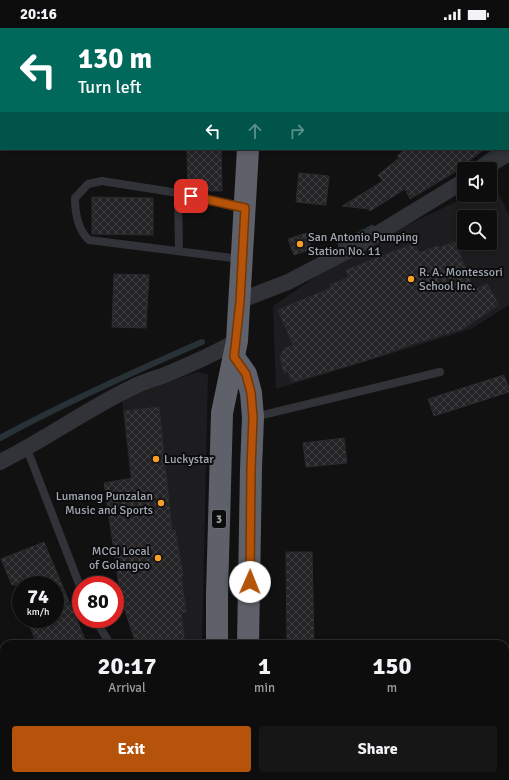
<!DOCTYPE html>
<style>
body{margin:0;font-family:Signika,sans-serif;background:#161617;color:#f1f3f6;height:100vh;display:flex;flex-direction:column;font-size:15px;white-space:nowrap}
*{box-sizing:border-box;margin:0}
p{font-size:13px;color:#9a9c9e}
.icon{flex:none;width:22px;height:22px;fill:none;stroke:currentColor;stroke-width:2;stroke-linecap:round;stroke-linejoin:round}
.map{position:relative;flex:1;overflow:hidden}
.sheet{position:absolute;left:0px;top:612px;width:509px;height:140px;display:flex;flex-direction:column;background:#0d0d0e;border-radius:12px 12px 0 0;box-shadow:0 2px 6px #0003,0 0 0 1px #2d2d2e}
.sheet>*{flex:none}
.guide{position:absolute;left:0px;top:0px;width:509px;height:122px;box-shadow:0 2px 6px #0003,0 0 0 1px #2d2d2e;background:#00695c;color:#fff;overflow:hidden}
.buttons{position:absolute;left:457px;top:134px;display:grid;gap:8px}
.buttons a{display:grid;place-items:center;width:40px;height:40px;border-radius:4px;background:#0d0d0e;box-shadow:0 2px 6px #0003,0 0 0 1px #2d2d2e;font-size:20px}
.speed{position:absolute;left:12px;top:548px;display:flex;gap:8px;font-size:20px;font-weight:700;text-align:center}
.speed>*{display:grid;place-content:center;width:52px;height:52px;border-radius:50%;background:#0d0d0e;box-shadow:0 2px 6px #0003,0 0 0 1px #2d2d2e;line-height:1}
.speed small{font-size:10px;font-weight:400}
.speed .limit{border:6px solid #d22;background:#fff;color:#111}
.pin{position:absolute;display:grid;place-items:center;width:34px;height:34px;color:#fff;margin:-17px;border-radius:8px;box-shadow:0 2px 6px #0006}
.me{position:absolute;width:44px;margin:-22px;rotate:1deg;stroke-linejoin:round;filter:drop-shadow(0 0 3px #0008)}
.turn{display:flex;align-items:center;gap:14px;height:84px;padding:0 12px;font-size:18px}
.turn .icon{width:52px;height:52px;stroke-width:2.5}
.turn b{display:block;font-size:28px;line-height:34px}
.lanes{display:flex;align-items:center;height:38px;padding:0 12px;background:#0003;justify-content:center;gap:20px;direction:ltr}
.lanes .off{opacity:.35}
.eta{display:flex;justify-content:space-evenly;align-items:center;height:68px;text-align:center}
.eta b{font-size:24px;font-weight:800;line-height:28px}
.action{display:flex;gap:8px;margin-top:auto;padding:8px 12px}
.action a{flex:1;height:46px;border-radius:4px;background:#b45309;color:#fff;font-size:16px;font-weight:800;line-height:46px;text-align:center}
.action a+a{background:#161617;color:#f1f3f6}
.status{display:flex;justify-content:space-between;align-items:center;height:28px;padding:0 20px;background:#0d0d0e;direction:ltr}
.status svg{height:11px;fill:currentColor}
.map>svg:first-child{display:block}
.built{fill:#1d1d1f;fill-rule:evenodd}
.lines{fill:none;stroke-linecap:round;stroke-linejoin:round}
.stream{stroke:#273136;stroke-width:6}
.building{fill:url(#building-cross-hatch);stroke:#2b2b2f}
.lane{stroke:#323338;stroke-width:8}
.street{stroke:#323338;stroke-width:16}
.secondary{stroke:#404248;stroke-width:22}
.highway{stroke:#5e6169;stroke-width:22}
.route-casing{stroke:#753606;stroke-width:10}
.route{stroke:#b45309;stroke-width:7}
.poi-dot{fill:#f7a025;stroke:#0c0c0d;stroke-width:1.5}
.labels{text-anchor:middle;dominant-baseline:central;stroke-width:4;stroke-linejoin:round;paint-order:stroke}
.shield{fill:#0c0c0d;stroke:#757a82;stroke-width:1}
.shield-label{font-size:11px;font-weight:bold;fill:#a2a9b4}
.poi-label{font-size:12px;fill:#a2a9b4;stroke:#0c0c0d;text-anchor:start}
</style>
<div class="status"><b>20:16</b><svg viewBox="0 0 49 12"><path d="M0 12V9h3v3zM5 12V6h3v6zM10 12V3h3v9zM15 12V0h3v12zM26 1h20v11H26zM47 4h2v5h-2z"/></svg></div>
<div class="map">
<svg width="509" height="752" viewBox="0 0 509 752">
<defs>
<pattern id="building-cross-hatch" width="8" height="8" patternUnits="userSpaceOnUse"><rect width="8" height="8" fill="#242427"/><path d="M0 0l8 8M0 8l8-8" fill="none" stroke="#414144"/></pattern>
</defs>
<rect width="100%" height="100%" fill="#111112"/>
<!-- built -->
<path class="built" d="M 0,0 L 209,0 L 209,1 L 1,1 L 0,86 Z
M 494,156 L 509,187 L 509,277 L 471,301 L 276,361 L 273,278 L 351,224 L 470,167 L 490,167 L 490,158 ZM 464,189 L 490,189 L 490,215 L 464,215 Z
M 197,344 L 208,346 L 202,616 L 158,616 L 142,567 L 122,371 Z
M 176,748 L 201,748 L 201,752 L 176,752 Z"/>
<g class="lines">
<!-- stream -->
<path class="stream" d="M 508,115 L 509,115
M 470,141 L 499,121
M 341,217 L 372,200
M 0,410 C 66,374 133,344 202,314"/>
</g>
<!-- building -->
<path class="building" d="M 187,121 L 221,121 L 222,163 L 196,163 L 188,162 Z
M 406,121 L 485,121 L 457,141 L 458,142 L 410,171 L 405,161 L 370,183 L 369,181 L 342,178 L 383,153 L 378,147 L 399,130 L 397,128 Z
M 299,145 L 329,148 L 326,177 L 296,174 Z
M 92,169 L 153,170 L 153,207 L 92,206 Z
M 306,205 L 312,221 L 294,227 L 288,211 Z
M 455,214 L 474,262 L 487,256 L 499,277 L 462,301 L 400,320 L 400,321 L 361,334 L 292,354 L 288,343 L 284,345 L 280,329 L 284,321 L 293,317 L 278,282 L 331,260 L 330,257 L 349,249 L 346,242 L 415,215 L 419,225 L 438,218 L 438,220 Z
M 114,246 L 149,247 L 146,300 L 112,299 Z
M 504,347 L 509,360 L 509,364 L 434,388 L 428,371 Z
M 159,379 L 172,503 L 175,502 L 183,547 L 181,548 L 186,584 L 181,585 L 185,616 L 136,616 L 121,570 L 104,455 L 132,450 L 124,383 Z
M 344,410 L 347,435 L 306,439 L 303,415 Z
M 44,514 L 55,540 L 87,616 L 37,616 L 27,591 L 55,591 L 55,557 L 12,557 L 1,531 Z
M 286,524 L 312,524 L 314,616 L 287,616 Z"/>
<g class="lines">
<!-- lane -->
<path class="lane" d="M 0,62 L 1,62
M 0,76 L 1,76
M 178,165 L 179,223
M 240,231 L 89,212 C 78,202 75,185 75,170 L 88,156 L 102,153 L 178,165 L 244,180
M 254,389 L 440,344
M 27,421 L 81,561
M 95,591 L 110,616"/>
<!-- street -->
<path class="street" d="M 483,141 L 509,125
M 239,273 L 288,254 L 359,217 L 464,153
M 0,434 C 46,411 87,381 133,359 C 143,354 154,351 165,347 C 189,337 214,326 237,313
M 0,661 L 4,672
M 20,748 L 21,752"/>
<!-- secondary -->
<path class="secondary" d="M 505,653 L 509,651
M 318,752 L 325,748"/>
<!-- highway -->
<path class="highway" d="M 257,1 L 257,0
M 234,329 L 246,346 L 251,365 L 253,389 L 251,441 L 248,616
M 217,616 L 217,567 L 222,385 L 237,313 L 248,121
M 217,752 L 217,748
M 245,752 L 245,748"/>
</g>
<g class="lines">
<defs>
<path id="route" d="M 191,168 L 245,180 L 240,274 L 234,329 L 246,346 L 251,365 L 253,389 L 251,441 L 250,554"/>
</defs>
<!-- route casing -->
<use href="#route" class="route-casing"/>
<!-- route -->
<use href="#route" class="route"/>
</g>
<!-- markers -->
<g class="poi-dot">
<circle cx="300" cy="216" r="4"/>
<circle cx="411" cy="251" r="4"/>
<circle cx="156" cy="431" r="4"/>
<circle cx="161" cy="475" r="4"/>
<circle cx="158" cy="530" r="4"/>
</g>
<g class="labels">
<!-- shield labels -->
<rect class="shield" x="212" y="482" width="14" height="18" rx="3"/>
<g class="shield-label">
<text x="219" y="491">3</text>
</g>
<!-- poi labels -->
<g class="poi-label">
<text x="308" y="209">San Antonio Pumping<tspan x="308" dy="14">Station No. 11</tspan></text>
<text x="419" y="244">R. A. Montessori<tspan x="419" dy="14">School Inc.</tspan></text>
<text x="164" y="431">Luckystar</text>
<text x="153" y="468" text-anchor="end">Lumanog Punzalan<tspan x="153" dy="14">Music and Sports</tspan></text>
<text x="150" y="523" text-anchor="end">MCGI Local<tspan x="150" dy="14">of Golangco</tspan></text>
</g>
</g>
</svg>
<div class="buttons">
<a><svg class="icon" aria-label="sound" viewBox="0 0 24 24"><path d="M4 9h4l5-4v14l-5-4H4zM17 9q2 3 0 6"/></svg></a>
<a><svg class="icon" aria-label="search" viewBox="0 0 24 24"><circle cx="10" cy="10" r="6"/><path d="M15 15l6 6"/></svg></a>
</div>
<div class="speed"><div>74<small>km/h</small></div><div class="limit">80</div></div>
<div class="pin" style="left:191px;top:168px;background:#d93025"><svg class="icon" aria-label="arrive" viewBox="0 0 24 24"><path d="M6 21V4h12l-3 4 3 4H6"/></svg></div>
<svg class="me" style="left:250px;top:554px" viewBox="-20 -20 40 40"><circle r="19" fill="#fff"/><path d="M0-13L10 11 0 6-10 11z" fill="#b45309"/></svg>
<div class="guide">
<div class="turn"><svg class="icon" aria-label="left" viewBox="0 0 24 24"><path d="M17 20v-9H6M10 6l-5 5 5 5"/></svg><div><b>130 m</b>Turn left</div></div>
<div class="lanes"><svg class="icon" aria-label="left" viewBox="0 0 24 24"><path d="M17 20v-9H6M10 6l-5 5 5 5"/></svg><svg class="icon off" aria-label="ahead" viewBox="0 0 24 24"><path d="M12 20V5M6 11l6-6 6 6"/></svg><svg class="icon off" aria-label="right" viewBox="0 0 24 24"><path d="M7 20v-9h11M14 6l5 5-5 5"/></svg></div>
</div>
<section class="sheet">
<div class="eta">
<div><b>20:17</b><p>Arrival</p></div>
<div><b>1</b><p>min</p></div>
<div><b>150</b><p>m</p></div>
</div>
<div class="action"><a>Exit</a><a>Share</a></div>
</section>
</div>
